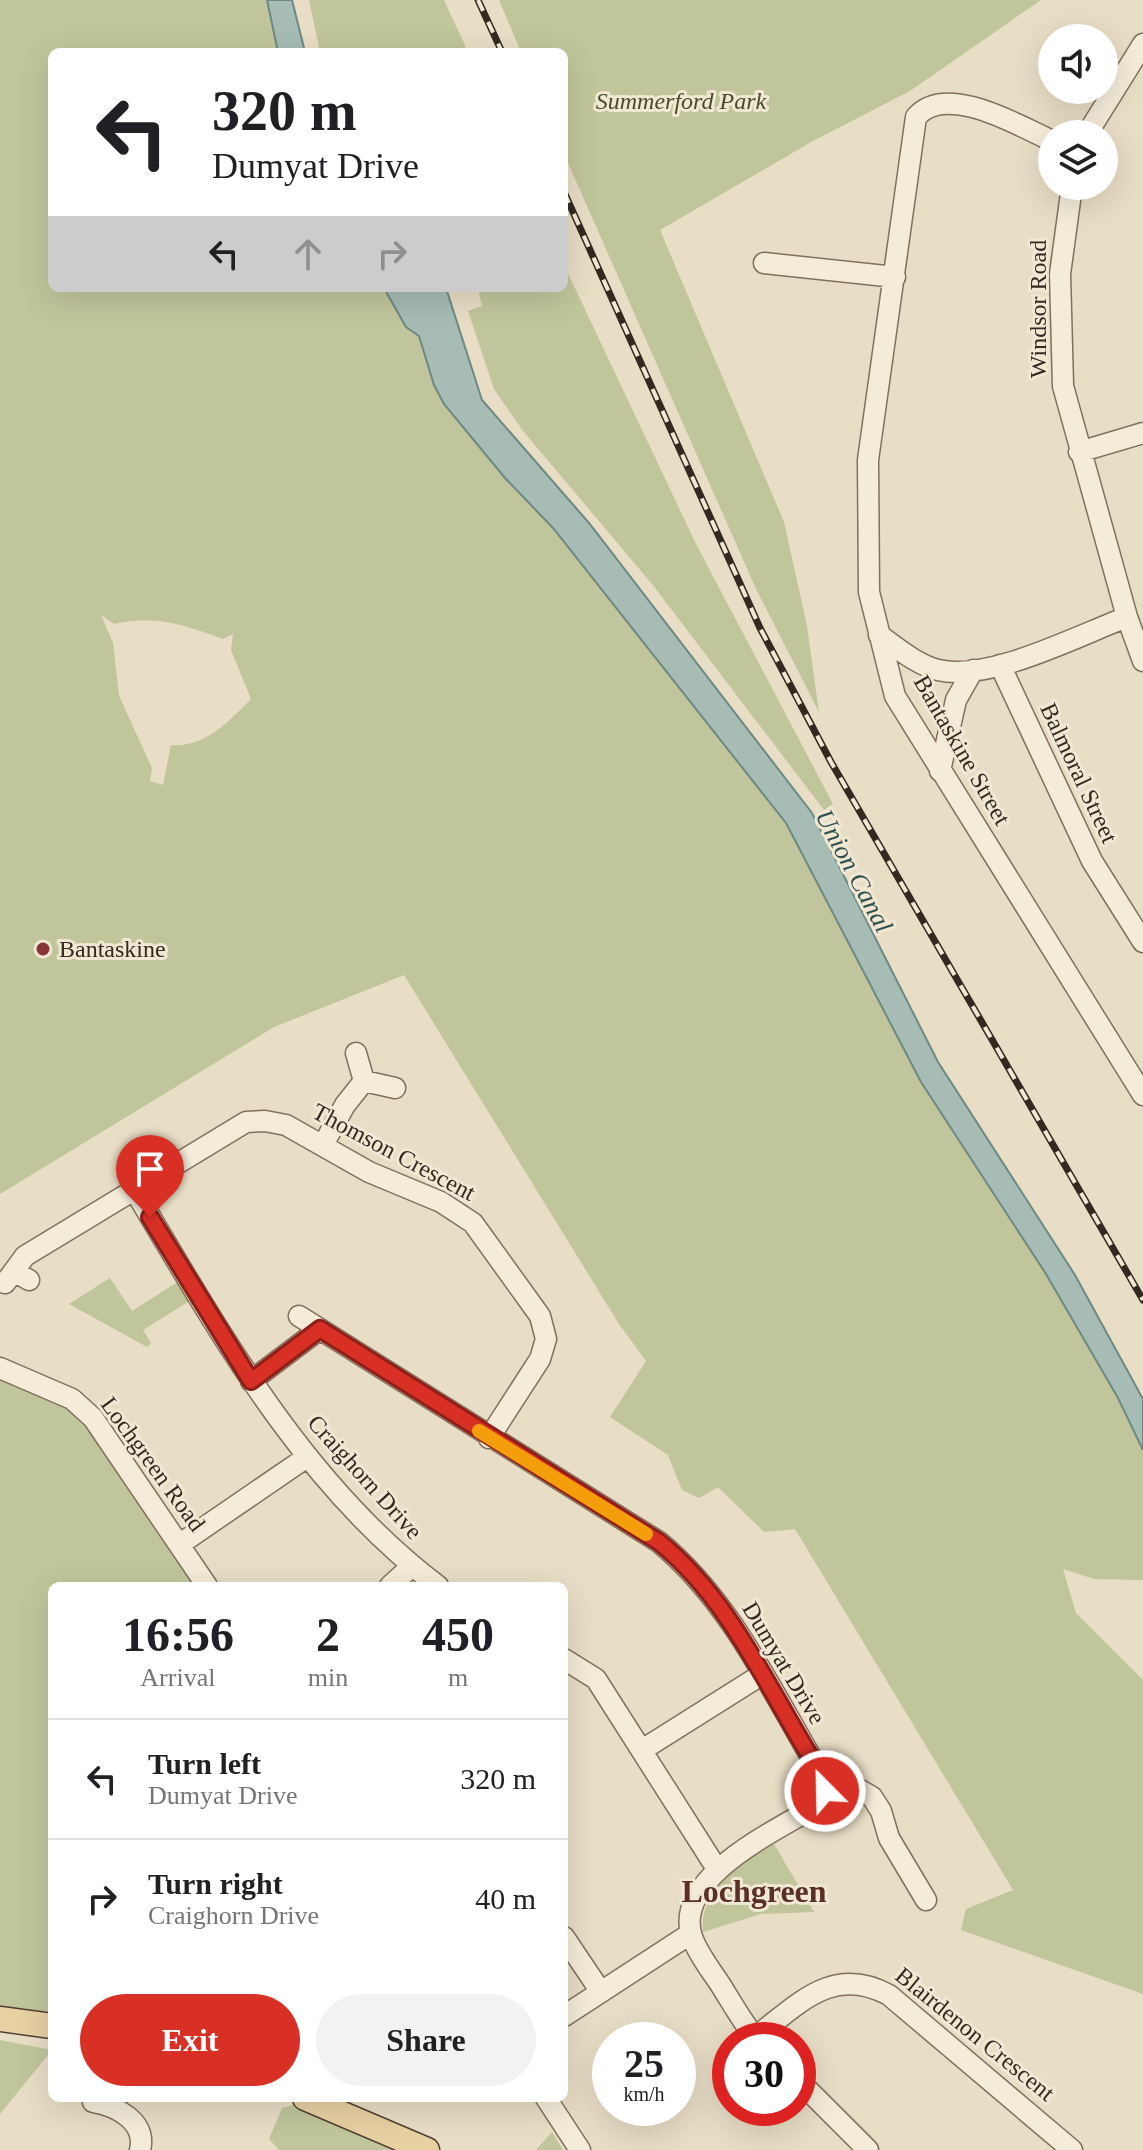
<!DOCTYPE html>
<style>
body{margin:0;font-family:"Times New Roman",serif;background:#f2f2f2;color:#202124;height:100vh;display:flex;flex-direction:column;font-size:30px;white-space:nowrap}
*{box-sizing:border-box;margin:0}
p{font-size:26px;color:#757577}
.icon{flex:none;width:44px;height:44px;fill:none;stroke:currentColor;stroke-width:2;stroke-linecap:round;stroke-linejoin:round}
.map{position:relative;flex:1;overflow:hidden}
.sheet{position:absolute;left:48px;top:1582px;width:520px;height:520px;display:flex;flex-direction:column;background:#fff;border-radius:12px;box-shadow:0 8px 32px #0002}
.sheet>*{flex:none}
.banner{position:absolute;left:48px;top:48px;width:520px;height:244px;border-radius:12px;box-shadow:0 8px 32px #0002;background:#fff;color:#202124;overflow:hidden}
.controls{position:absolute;left:1038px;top:24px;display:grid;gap:16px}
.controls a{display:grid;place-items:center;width:80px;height:80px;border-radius:50%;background:#fff;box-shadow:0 8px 32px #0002;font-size:40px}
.speed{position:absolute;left:592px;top:2022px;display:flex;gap:16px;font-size:40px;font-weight:700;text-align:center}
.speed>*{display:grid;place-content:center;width:104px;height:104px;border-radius:50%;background:#fff;box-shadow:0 8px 32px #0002;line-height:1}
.speed small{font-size:20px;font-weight:400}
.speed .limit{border:12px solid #d22;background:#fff;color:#111}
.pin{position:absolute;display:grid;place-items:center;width:68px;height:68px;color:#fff;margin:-82px -34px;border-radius:50% 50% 50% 0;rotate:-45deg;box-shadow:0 0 8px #0007}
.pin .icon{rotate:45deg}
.me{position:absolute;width:88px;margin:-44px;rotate:337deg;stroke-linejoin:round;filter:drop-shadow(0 0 6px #0008)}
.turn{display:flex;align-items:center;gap:28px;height:168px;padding:0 32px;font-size:36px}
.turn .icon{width:104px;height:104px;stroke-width:2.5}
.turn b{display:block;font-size:56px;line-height:68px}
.lanes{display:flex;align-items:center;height:76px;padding:0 32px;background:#0003;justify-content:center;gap:40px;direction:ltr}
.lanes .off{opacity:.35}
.eta{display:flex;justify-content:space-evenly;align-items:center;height:136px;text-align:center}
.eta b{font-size:48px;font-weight:700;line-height:56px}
.primary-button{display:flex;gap:16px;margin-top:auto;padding:16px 32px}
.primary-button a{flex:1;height:92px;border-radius:48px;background:#d93025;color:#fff;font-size:32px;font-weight:700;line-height:92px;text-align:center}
.primary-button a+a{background:#f2f2f2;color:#202124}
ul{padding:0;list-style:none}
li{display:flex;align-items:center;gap:24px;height:120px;padding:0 32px;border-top:2px solid #e0e0e0}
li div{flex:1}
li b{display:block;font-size:30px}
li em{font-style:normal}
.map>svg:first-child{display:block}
.green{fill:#c1c59b;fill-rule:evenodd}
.water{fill:#a6bcb5;stroke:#6e8982;stroke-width:2}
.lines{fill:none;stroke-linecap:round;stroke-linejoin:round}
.minor-casing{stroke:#81705e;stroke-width:23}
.major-casing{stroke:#503f31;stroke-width:27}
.minor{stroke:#f4ebd8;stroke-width:20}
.major{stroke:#e7d0a2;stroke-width:24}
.rail-casing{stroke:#332920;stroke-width:7}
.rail{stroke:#f1e8d4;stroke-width:4;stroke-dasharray:12;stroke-linecap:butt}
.route-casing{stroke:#8d1f18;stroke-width:20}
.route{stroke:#d93025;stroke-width:14}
.slow{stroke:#f59e0b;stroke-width:14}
.poi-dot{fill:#893537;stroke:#f1e8d4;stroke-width:3}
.labels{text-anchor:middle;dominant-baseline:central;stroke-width:6;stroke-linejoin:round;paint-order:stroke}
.park-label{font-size:24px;font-style:italic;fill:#454d29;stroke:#f1e8d4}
.street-label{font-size:24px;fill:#332920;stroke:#f1e8d4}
.poi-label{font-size:24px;fill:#332920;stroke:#f1e8d4;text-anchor:start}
.water-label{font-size:26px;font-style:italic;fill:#31514e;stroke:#f1e8d4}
.district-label{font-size:32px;font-weight:bold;fill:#5a2f24;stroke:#f1e8d4}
</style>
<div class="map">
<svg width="1143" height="2150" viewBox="0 0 1143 2150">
<rect width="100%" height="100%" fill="#e8ddc5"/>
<!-- green -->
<path class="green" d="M 0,0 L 267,0 L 278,52 L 52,52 L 52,288 L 384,288 L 406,327 L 419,336 L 434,385 L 444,404 L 505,478 L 553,528 L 786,823 L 802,848 L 921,1082 L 1046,1274 L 1118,1398 L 1143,1450 L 1143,1580 L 1094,1579 L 1063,1569 L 1076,1613 L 1143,1680 L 1143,1994 L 961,1930 L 966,1909 L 1013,1890 L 795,1529 L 764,1532 L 718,1487 L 699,1498 L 682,1490 L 668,1455 L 610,1417 L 646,1361 L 619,1324 L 404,975 L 274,1027 L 0,1194 ZM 101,615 L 114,624 C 155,614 185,625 223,639 L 233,634 L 231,650 L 251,699 C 229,721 205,748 171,745 L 163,785 L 150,781 L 152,768 L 119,696 L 113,643 Z
M 309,0 L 444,0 L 468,52 L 320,52 Z
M 499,0 L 1041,0 L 910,91 L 813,141 L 660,230 L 784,522 L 807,626 L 819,712 L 756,589 L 564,154 L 564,52 L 521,52 Z
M 564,265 L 696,544 L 833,804 L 824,810 L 652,584 L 523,431 L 494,389 L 468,311 L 482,306 L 478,288 L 564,288 Z
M 110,1278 L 132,1311 L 179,1281 L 191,1300 L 143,1330 L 151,1343 L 147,1347 L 69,1304 Z
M 0,1375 L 40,1388 L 88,1422 L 196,1586 L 52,1586 L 52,2014 L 0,2008 Z
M 774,1844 L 814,1912 L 761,1914 L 703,1932 C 699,1888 741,1864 774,1844 Z
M 0,2040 L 52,2050 L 0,2114 Z
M 297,2104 L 397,2150 L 279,2150 L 269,2139 L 282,2108 Z
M 552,2132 L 563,2150 L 536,2150 Z"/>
<!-- water -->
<path class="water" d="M 267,0 L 292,0 L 305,52 L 278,52 Z
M 384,288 L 446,288 L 482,400 L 589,523 L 812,813 L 938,1062 L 1075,1275 L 1143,1399 L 1143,1450 L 1118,1398 L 1046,1274 L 921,1082 L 786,823 L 553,528 L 505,478 L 444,404 L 434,385 L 419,336 L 406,327 Z"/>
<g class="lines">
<defs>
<path id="minor" d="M 1087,134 L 1143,44
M 1052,141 C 1018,125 945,82 916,117 L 868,460 L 869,592 L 895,696 L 1143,1095
M 1072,186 L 1060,274 L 1063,386 L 1127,617 L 1143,661
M 764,263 L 895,277
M 1079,452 L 1143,433
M 879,635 C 896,647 917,665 938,670 C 989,682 1077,636 1127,617
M 1000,665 L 1092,861 L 1143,942
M 940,771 L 956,700 L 973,670
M 356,1053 L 364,1081 L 395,1088
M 323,1145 L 345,1105 L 364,1081
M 135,1191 C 220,1333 303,1484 438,1586
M 14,1271 L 25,1256 L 246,1122 L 265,1121 L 286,1125 L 369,1172 L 441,1202 L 473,1223 L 540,1316 L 546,1339 L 540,1359 L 489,1438
M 5,1283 L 14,1271 L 29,1280
M 299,1316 L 659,1542 C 732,1602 774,1696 822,1776 L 825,1791 L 818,1805 C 778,1830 672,1877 692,1937 C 698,1954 710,1969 720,1984 C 732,2003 743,2023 757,2040
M 0,1368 L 72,1399 L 93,1418 L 207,1586
M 251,1381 L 320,1329
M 180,1544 L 307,1457
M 390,1586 L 412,1566
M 564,1659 L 596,1679 L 717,1869
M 642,1750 L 761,1675
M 825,1791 L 860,1790 L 872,1797 L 881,1811 L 889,1838 L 926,1900
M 564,1937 L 601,1992
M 564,2016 L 690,1934
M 755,2037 C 798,2005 832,1964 889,1995 L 1072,2150
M 798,2080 L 868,2150
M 546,2098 L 580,2150
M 93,2102 C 116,2106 147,2121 140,2150"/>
<path id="major" d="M 0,2019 L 52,2026
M 305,2098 L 427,2150"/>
</defs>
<!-- minor casing -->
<use href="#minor" class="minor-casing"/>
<!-- major casing -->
<use href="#major" class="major-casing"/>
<!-- minor -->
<use href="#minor" class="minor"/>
<!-- major -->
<use href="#major" class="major"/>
<defs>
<path id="rail" d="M 478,0 L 502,52
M 564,192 L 760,628 L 831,762 L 1143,1300"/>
</defs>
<!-- rail casing -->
<use href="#rail" class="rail-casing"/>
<!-- rail -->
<use href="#rail" class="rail"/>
</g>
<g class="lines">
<defs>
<path id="route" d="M 150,1217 L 251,1381 L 320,1329 L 659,1542 C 726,1596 763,1678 807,1751 L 822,1776 L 825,1791"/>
</defs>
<!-- route casing -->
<use href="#route" class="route-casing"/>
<!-- route -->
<use href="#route" class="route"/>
<!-- slow -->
<path class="slow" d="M 479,1431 L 646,1534"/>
</g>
<!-- markers -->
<circle class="poi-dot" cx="43" cy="949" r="8"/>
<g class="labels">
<!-- park labels -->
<g class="park-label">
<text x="681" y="101">Summerford Park</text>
</g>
<!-- street labels -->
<g class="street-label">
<text transform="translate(1038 309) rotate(-90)">Windsor Road</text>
<text transform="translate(962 750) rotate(60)">Bantaskine Street</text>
<text transform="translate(1079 773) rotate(65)">Balmoral Street</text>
<text transform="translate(394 1152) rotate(28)">Thomson Crescent</text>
<text transform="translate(153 1464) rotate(54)">Lochgreen Road</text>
<text transform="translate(365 1477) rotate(48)">Craighorn Drive</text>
<text transform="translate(784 1663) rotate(59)">Dumyat Drive</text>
<text transform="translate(975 2034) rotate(39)">Blairdenon Crescent</text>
</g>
<!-- poi labels -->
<g class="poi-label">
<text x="59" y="949">Bantaskine</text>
</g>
<!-- water labels -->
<g class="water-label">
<text transform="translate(854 871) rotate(62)">Union Canal</text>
</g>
<!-- district labels -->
<g class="district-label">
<text x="754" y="1891">Lochgreen</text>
</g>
</g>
</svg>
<div class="controls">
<a><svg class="icon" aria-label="sound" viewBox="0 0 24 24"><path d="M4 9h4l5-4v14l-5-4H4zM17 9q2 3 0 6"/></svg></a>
<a><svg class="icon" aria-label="layers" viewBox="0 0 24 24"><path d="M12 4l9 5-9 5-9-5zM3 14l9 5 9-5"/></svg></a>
</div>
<div class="speed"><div>25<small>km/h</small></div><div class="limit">30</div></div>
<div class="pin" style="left:150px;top:1217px;background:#d93025"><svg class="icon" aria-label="arrive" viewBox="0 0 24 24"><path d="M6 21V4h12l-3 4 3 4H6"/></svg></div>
<svg class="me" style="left:825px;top:1791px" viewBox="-20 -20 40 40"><circle r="17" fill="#d93025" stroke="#fff" stroke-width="3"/><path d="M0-11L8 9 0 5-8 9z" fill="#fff"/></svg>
<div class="banner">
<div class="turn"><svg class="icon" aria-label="left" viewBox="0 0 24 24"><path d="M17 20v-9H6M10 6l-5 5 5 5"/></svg><div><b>320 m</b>Dumyat Drive</div></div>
<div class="lanes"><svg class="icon" aria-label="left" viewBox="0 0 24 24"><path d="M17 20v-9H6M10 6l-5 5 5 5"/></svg><svg class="icon off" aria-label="ahead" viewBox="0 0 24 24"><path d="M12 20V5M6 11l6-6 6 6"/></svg><svg class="icon off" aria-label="right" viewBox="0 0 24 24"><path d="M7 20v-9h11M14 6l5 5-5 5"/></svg></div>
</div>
<section class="sheet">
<div class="eta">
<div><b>16:56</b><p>Arrival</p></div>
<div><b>2</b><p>min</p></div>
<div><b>450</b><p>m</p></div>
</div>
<ul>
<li><svg class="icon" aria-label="left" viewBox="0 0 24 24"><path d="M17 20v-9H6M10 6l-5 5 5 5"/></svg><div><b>Turn left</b><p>Dumyat Drive</p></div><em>320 m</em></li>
<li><svg class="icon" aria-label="right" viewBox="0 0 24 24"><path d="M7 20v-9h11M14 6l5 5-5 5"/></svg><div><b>Turn right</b><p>Craighorn Drive</p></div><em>40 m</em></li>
</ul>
<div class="primary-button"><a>Exit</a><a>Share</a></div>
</section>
</div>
